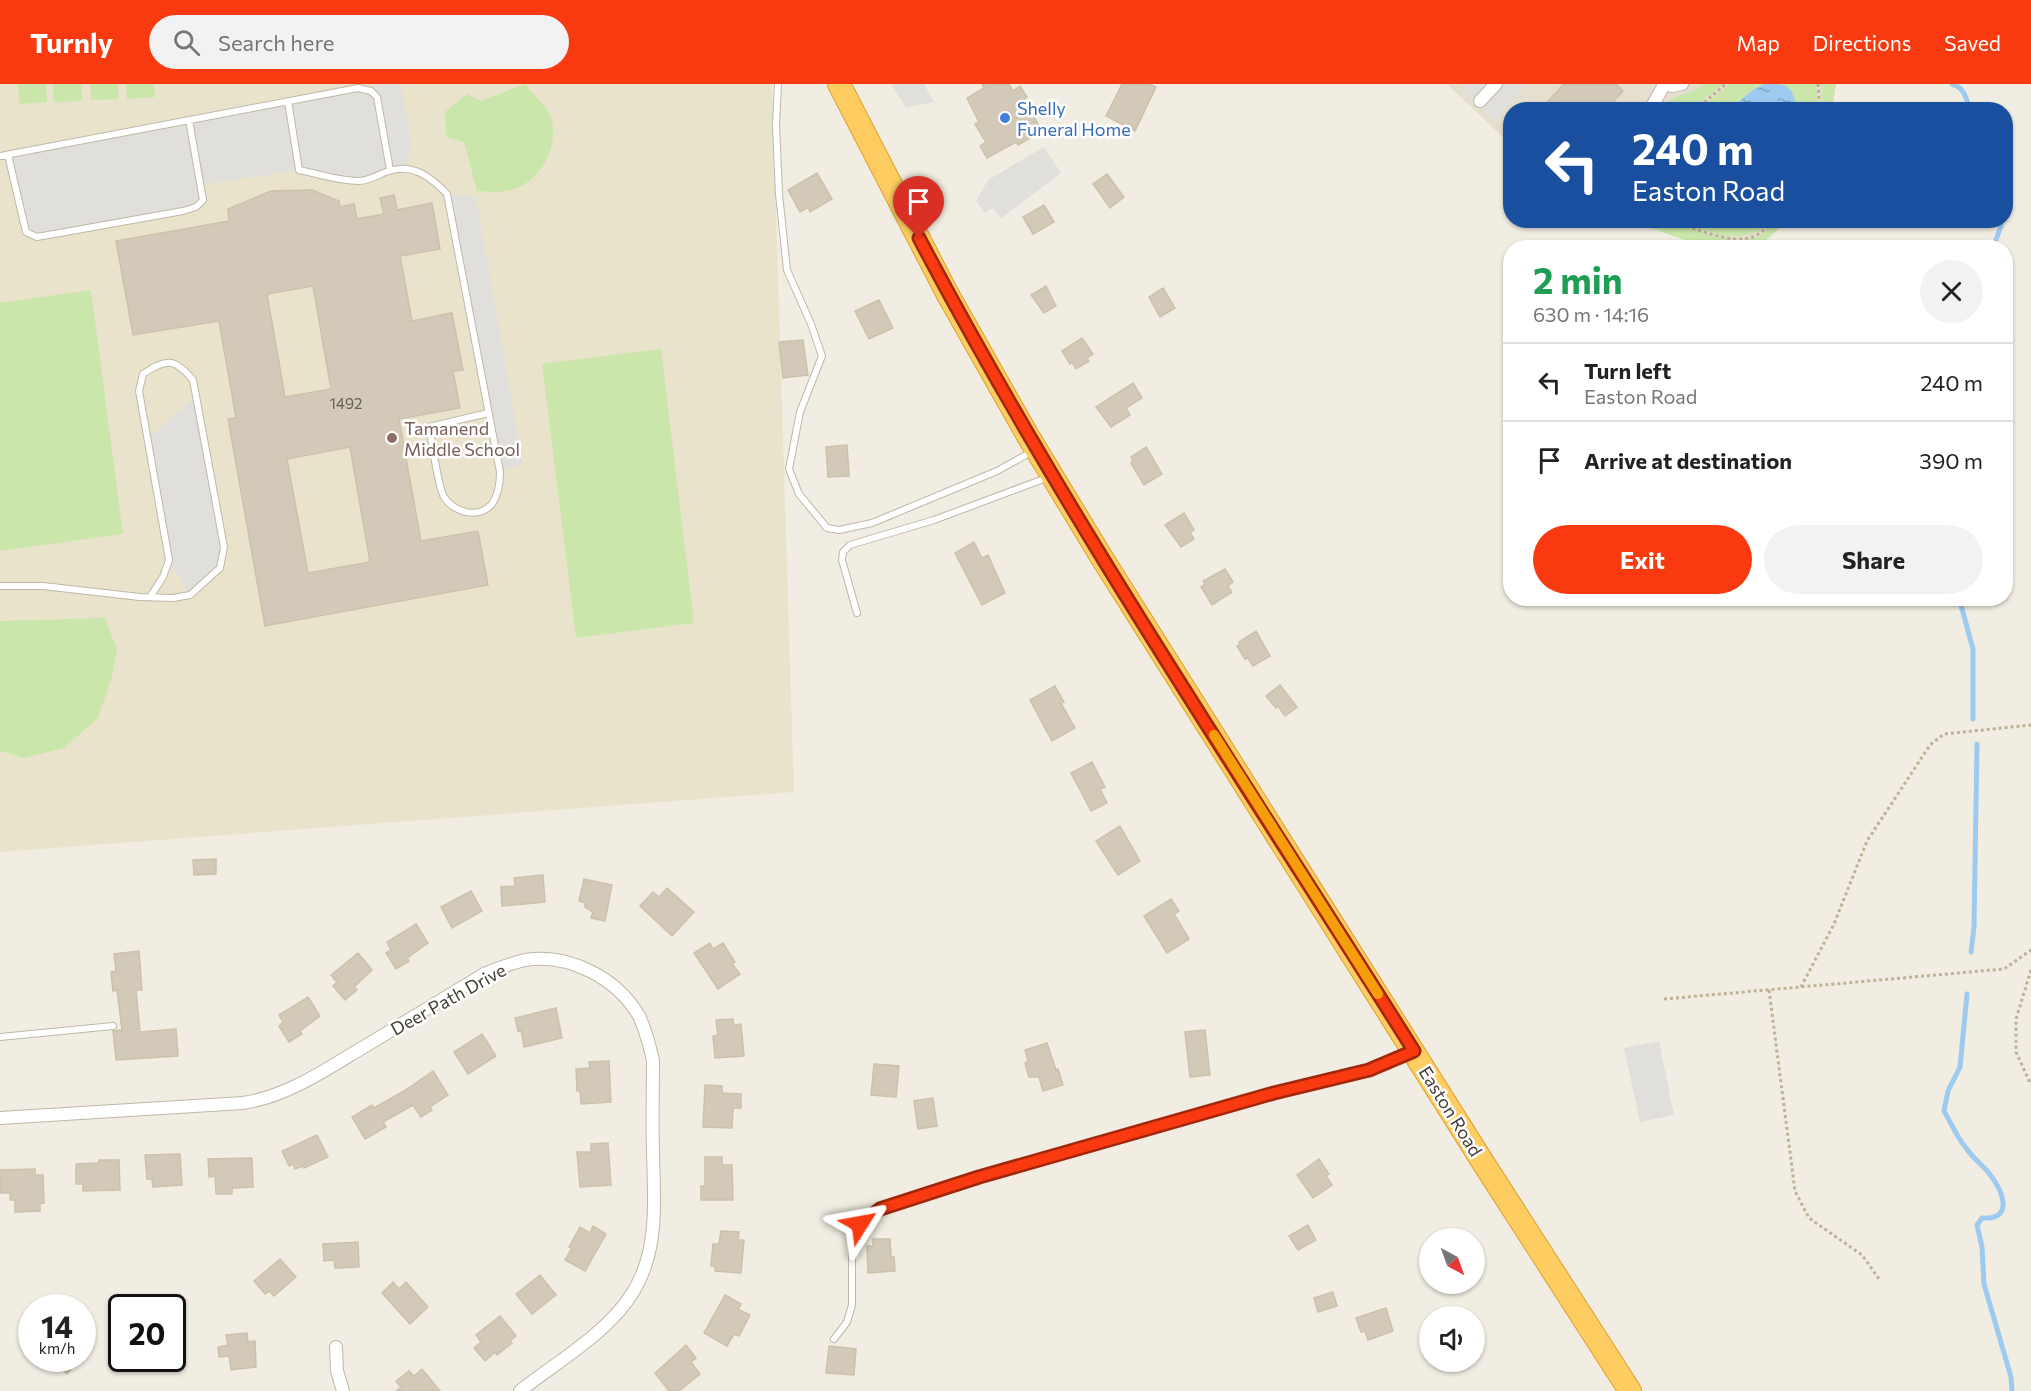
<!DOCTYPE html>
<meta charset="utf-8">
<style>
body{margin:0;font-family:Commissioner,sans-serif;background:#f2f2f2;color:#222;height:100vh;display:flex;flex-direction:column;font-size:22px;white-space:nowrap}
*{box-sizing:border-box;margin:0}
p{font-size:20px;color:#767676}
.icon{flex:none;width:33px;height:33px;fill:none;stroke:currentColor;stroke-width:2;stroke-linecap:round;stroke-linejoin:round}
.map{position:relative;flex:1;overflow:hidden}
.panel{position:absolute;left:1503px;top:156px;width:510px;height:366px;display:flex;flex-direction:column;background:#fff;border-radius:24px;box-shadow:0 2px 4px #0004}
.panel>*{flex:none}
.banner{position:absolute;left:1503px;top:18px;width:510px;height:126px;border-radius:24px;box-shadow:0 2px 4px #0004;background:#1a4fa0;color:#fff;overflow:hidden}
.needle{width:39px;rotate:139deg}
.buttons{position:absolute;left:1419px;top:1144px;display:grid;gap:12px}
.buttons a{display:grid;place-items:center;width:66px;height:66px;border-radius:50%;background:#fff;box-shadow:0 2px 4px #0004;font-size:30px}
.speed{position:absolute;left:18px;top:1210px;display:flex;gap:12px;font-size:30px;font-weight:700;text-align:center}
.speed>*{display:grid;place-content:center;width:78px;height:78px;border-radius:50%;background:#fff;box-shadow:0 2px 4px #0004;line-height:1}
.speed small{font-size:15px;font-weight:400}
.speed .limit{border:3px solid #111;border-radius:9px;background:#fff;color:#111}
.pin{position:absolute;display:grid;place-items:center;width:51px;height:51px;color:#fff;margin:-62px -26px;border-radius:50% 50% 50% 0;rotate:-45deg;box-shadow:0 0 6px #0007}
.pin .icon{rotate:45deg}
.me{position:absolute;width:66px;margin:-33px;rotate:56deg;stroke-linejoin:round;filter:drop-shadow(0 0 4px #0008)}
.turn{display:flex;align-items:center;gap:21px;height:126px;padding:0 30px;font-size:27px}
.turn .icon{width:78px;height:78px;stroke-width:2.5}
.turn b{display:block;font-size:42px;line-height:51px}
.round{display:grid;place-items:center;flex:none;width:63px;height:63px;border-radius:32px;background:#f2f2f2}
.headline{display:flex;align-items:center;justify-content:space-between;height:102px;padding:0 30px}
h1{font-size:36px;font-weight:700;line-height:45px;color:#1e9e55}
.primary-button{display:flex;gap:12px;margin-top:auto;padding:12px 30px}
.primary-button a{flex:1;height:69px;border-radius:36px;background:#f93a11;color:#fff;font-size:24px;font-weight:700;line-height:69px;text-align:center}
.primary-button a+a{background:#f2f2f2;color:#222}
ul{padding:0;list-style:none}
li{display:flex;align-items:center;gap:18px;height:78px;padding:0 30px;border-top:2px solid #e0e0e0}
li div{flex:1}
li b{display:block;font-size:22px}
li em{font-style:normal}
header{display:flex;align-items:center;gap:36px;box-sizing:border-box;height:84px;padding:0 30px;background:#f93a11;color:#fff}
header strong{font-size:28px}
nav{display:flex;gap:33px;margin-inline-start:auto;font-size:21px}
.search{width:420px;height:54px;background:#f2f2f2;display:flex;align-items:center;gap:15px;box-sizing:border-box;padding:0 21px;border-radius:33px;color:#767676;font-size:22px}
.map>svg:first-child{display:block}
.residential{fill:#e5dfd0}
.education{fill:#eae3cc}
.grass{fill:#cae6aa}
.parking{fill:#e1dfdb}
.water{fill:url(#water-ripples)}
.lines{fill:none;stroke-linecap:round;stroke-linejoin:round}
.stream{stroke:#9dcbef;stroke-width:5}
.building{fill:#d2c9b8;stroke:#cdc1ab;stroke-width:1.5;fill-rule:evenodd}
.lane-casing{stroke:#bfb8a8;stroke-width:8}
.street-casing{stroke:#bfb8a8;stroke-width:14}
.highway-casing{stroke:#dca131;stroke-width:24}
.path{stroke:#beb196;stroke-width:3;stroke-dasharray:3 3;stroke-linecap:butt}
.lane{stroke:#fff;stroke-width:6}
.street{stroke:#fff;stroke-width:12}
.highway{stroke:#fdcd61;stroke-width:22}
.route-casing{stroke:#a2260b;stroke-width:15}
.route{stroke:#f93a11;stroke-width:10}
.slow{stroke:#f59e0b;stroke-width:10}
.shop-dot{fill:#3f7fe0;stroke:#fff;stroke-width:2}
.education-dot{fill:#8d6e63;stroke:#fff;stroke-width:2}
.labels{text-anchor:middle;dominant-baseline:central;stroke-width:5;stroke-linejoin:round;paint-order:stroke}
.number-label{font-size:15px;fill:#666054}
.shop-label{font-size:18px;fill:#366cbe;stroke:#fff;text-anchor:start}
.education-label{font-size:18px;fill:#785e54;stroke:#fff;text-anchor:start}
.street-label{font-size:18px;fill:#423d33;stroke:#fff}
</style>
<header>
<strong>Turnly</strong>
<div class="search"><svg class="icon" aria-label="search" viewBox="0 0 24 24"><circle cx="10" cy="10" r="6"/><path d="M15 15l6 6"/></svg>Search here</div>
<nav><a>Map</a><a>Directions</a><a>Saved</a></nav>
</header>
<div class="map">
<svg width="2031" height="1307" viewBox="0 0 2031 1307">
<defs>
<pattern id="water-ripples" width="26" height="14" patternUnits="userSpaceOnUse" patternTransform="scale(1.5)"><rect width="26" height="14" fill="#9dcbef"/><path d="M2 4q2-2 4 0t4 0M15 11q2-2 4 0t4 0" fill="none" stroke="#82a6c2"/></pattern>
</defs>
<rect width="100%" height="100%" fill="#f1ede2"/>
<!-- residential -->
<path class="residential" d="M 1447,0 L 1836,0 L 1832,25 L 1510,26 L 1510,60 Z
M 1632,137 L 1787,137 L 1758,164 L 1705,163 Z"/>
<!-- education -->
<path class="education" d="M 0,0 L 772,0 L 794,708 L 0,768 Z"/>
<!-- grass -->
<path class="grass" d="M 18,0 L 46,0 L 47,18 L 19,20 Z
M 53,0 L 81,0 L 82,17 L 54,18 Z
M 90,0 L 118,0 L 119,15 L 91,16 Z
M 126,0 L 154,0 L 155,13 L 127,15 Z
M 525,0 C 531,8 548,24 551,33 C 560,64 539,103 505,107 C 496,109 486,107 477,107 L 464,58 L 446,53 L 445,28 L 467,10 L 481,17 Z
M 1704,0 L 1723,0 L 1692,25 L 1671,25 L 1665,20 C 1675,9 1690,12 1704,0 Z
M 1730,0 L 1816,0 L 1818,25 L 1698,26 Z
M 1820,0 L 1836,0 L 1832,25 L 1822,25 L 1822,8 Z
M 1632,137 L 1663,137 L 1739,157 L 1758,153 L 1776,137 L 1787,137 L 1758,164 L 1705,163 Z
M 1677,137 L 1771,137 C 1742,166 1711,147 1677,137 Z
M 91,206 L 123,450 L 0,467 L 0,219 Z
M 661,265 L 694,539 L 576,554 L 542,280 Z
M 105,534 L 117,565 L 111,596 L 98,634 L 64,664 L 24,674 L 0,667 L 0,537 Z"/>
<!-- parking -->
<path class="parking" d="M 381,0 L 401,0 L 412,63 L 406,83 L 345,96 L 299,86 L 202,101 L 203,116 L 196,123 L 37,153 L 26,148 L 8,71 Z
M 902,0 L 924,0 L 934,18 L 906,23 L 891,1 Z
M 1466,0 L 1528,0 L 1495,36 L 1461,5 Z
M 1044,63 L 1061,89 L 1001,134 L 992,124 L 985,129 L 976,117 L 988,96 Z
M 447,110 L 476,112 L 523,380 L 500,388 Z
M 196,312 L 224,463 L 220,484 L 190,511 L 169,476 L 148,355 Z
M 1659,957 L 1674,1031 L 1640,1038 L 1624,964 Z"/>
<!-- water -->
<path class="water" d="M 1764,0 C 1789,0 1791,0 1797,25 L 1730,25 L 1754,5 Z"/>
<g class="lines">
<!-- stream -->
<path class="stream" d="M 1952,0 C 1965,4 1966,14 1970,26
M 1993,164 L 2001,142 L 2001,136
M 1959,514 L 1973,565 L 1973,635
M 1971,868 L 1974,843 L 1977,660
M 1967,910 L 1960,983 L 1948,1007 L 1944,1027 C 1951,1039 1957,1053 1966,1064 C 1972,1073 1981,1080 1988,1088 C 2002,1105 2016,1136 1982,1134 L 1977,1141 L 1982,1163 L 1984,1200 L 2011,1293 L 2012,1307"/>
</g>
<!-- building -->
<path class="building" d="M 982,0 L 1009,0 L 1013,7 L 1020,2 L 1027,13 L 1024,15 L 1042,47 L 1018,61 L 1016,58 L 987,74 L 980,62 L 986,58 L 975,40 L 979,38 L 967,14 L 984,4 Z
M 1122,0 L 1150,0 L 1156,3 L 1135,47 L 1106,32 Z
M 1564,0 L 1616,0 L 1623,7 L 1606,26 L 1540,26 Z
M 817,89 L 832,115 L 810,128 L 808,123 L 800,128 L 788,106 Z
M 1107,90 L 1124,113 L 1110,124 L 1093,100 Z
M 312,106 L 339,117 L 340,123 L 354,120 L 357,135 L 384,130 L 380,114 L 394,111 L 397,126 L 432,119 L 440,165 L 400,172 L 412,237 L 452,229 L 463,286 L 453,287 L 460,324 L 399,335 L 421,457 L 478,447 L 488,501 L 265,542 L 228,335 L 236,334 L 219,237 L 133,251 L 116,157 L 229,137 L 228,125 L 271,107 ZM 313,202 L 331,305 L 285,313 L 267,210 ZM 350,363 L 370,478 L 308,489 L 287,375 Z
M 1044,121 L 1054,138 L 1033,150 L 1023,133 Z
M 1046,202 L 1056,222 L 1044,229 L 1031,211 Z
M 1163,204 L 1175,224 L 1160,233 L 1149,213 Z
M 879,216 L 893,244 L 869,255 L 855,227 Z
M 1082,254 L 1093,270 L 1087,274 L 1089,277 L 1076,285 L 1072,278 L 1070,280 L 1062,267 Z
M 803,256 L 808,291 L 783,294 L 779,258 Z
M 1133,299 L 1142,314 L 1126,324 L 1130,331 L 1111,343 L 1096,323 Z
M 847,361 L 849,392 L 828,393 L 826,363 Z
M 1146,363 L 1162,390 L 1144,401 L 1131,379 L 1133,377 L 1131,373 Z
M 1184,429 L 1194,446 L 1190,448 L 1194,455 L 1181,463 L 1165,441 Z
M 974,458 L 982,474 L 988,471 L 1005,509 L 982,521 L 955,469 Z
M 1225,485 L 1233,498 L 1228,502 L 1232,508 L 1212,521 L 1201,503 L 1205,500 L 1203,497 Z
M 1256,547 L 1270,572 L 1253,582 L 1248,574 L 1245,575 L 1237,562 L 1240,560 L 1239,558 Z
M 1280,601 L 1297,623 L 1285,632 L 1278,622 L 1276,624 L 1266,612 Z
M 1055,602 L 1064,618 L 1061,619 L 1075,644 L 1052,657 L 1030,616 Z
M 1092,678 L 1105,703 L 1100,705 L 1107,719 L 1091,727 L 1071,689 Z
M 1120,742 L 1140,777 L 1118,791 L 1096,757 Z
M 216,775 L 216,790 L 194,791 L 193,776 Z
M 543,791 L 545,818 L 502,822 L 501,803 L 515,802 L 514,794 Z
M 584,795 L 612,801 L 605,837 L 591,834 L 593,828 L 585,823 L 585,819 L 579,817 Z
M 667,804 L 694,828 L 672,852 L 640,822 L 653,808 L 659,813 Z
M 471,807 L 482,827 L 452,844 L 441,823 Z
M 1171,815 L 1179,827 L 1174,830 L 1189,855 L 1167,869 L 1144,832 Z
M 416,840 L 428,859 L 407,874 L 409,877 L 396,885 L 386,869 L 391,866 L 387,858 Z
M 710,859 L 713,865 L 723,859 L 735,878 L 732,880 L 740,890 L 718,905 L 694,869 Z
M 139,867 L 142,906 L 136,906 L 140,948 L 176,945 L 178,972 L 116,976 L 113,947 L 122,946 L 117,906 L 113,907 L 111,888 L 116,887 L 114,870 Z
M 358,869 L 372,886 L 354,903 L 357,906 L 345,916 L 333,902 L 337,898 L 331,891 Z
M 308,913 L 320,932 L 300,947 L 302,950 L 289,958 L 279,942 L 283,938 L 279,931 Z
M 556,924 L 562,954 L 524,963 L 521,946 L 518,947 L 515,934 Z
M 733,935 L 734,941 L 741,940 L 744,972 L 715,974 L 713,952 L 718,951 L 716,936 Z
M 1205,946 L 1210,991 L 1190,993 L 1185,948 Z
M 482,950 L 496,972 L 468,990 L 454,968 Z
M 1047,959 L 1056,986 L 1058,985 L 1063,1001 L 1043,1007 L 1039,993 L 1029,993 L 1025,979 L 1028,977 L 1025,966 Z
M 609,977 L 611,1018 L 581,1020 L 580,1007 L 577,1007 L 576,985 L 590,984 L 589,978 Z
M 874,980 L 899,982 L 896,1013 L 871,1011 Z
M 433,987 L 448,1011 L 430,1023 L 432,1026 L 421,1033 L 413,1021 L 383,1038 L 386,1043 L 365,1055 L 352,1033 L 372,1021 L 374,1024 L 404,1007 Z
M 705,1001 L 722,1002 L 722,1009 L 741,1010 L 741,1024 L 733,1024 L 732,1044 L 703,1043 Z
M 933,1014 L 937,1042 L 918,1045 L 914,1017 Z
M 317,1051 L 328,1073 L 304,1084 L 303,1082 L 295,1085 L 293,1080 L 289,1082 L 282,1067 Z
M 608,1059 L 611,1101 L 580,1103 L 577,1068 L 591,1068 L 591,1060 Z
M 180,1070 L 182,1101 L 153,1103 L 152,1095 L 147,1095 L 145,1071 Z
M 705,1073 L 722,1073 L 722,1081 L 732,1081 L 733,1116 L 701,1116 L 701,1102 L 705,1102 Z
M 252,1074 L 253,1103 L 232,1104 L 232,1110 L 216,1110 L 215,1092 L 209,1093 L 208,1075 Z
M 1319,1075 L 1329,1090 L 1326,1092 L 1332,1101 L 1313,1114 L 1297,1091 Z
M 99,1076 L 119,1076 L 120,1106 L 83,1107 L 83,1100 L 76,1100 L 76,1080 L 99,1079 Z
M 35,1085 L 35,1091 L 43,1091 L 44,1119 L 40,1120 L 40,1127 L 15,1128 L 15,1116 L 10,1116 L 10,1109 L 0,1109 L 0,1086 Z
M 1308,1141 L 1316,1156 L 1298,1166 L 1289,1152 Z
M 593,1142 L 606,1150 L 585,1187 L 565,1176 L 572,1164 L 569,1163 L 580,1143 L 590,1149 Z
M 721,1147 L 739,1148 L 738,1156 L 744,1156 L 741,1189 L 715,1187 L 715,1183 L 711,1182 L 713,1160 L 719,1160 Z
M 873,1155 L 890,1155 L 891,1173 L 894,1173 L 895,1187 L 868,1189 L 867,1162 L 873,1162 Z
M 358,1158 L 359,1183 L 335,1184 L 334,1176 L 324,1177 L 323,1160 Z
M 280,1175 L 296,1193 L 274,1212 L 269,1207 L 265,1210 L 254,1197 Z
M 540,1191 L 556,1211 L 532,1230 L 516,1210 Z
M 393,1198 L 399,1205 L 406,1198 L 428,1223 L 410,1240 L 382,1209 Z
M 1333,1208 L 1337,1222 L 1318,1228 L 1314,1214 Z
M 725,1211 L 741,1220 L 738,1225 L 750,1231 L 739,1252 L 734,1250 L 727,1262 L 704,1249 Z
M 1386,1224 L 1393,1247 L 1368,1256 L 1365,1247 L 1361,1248 L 1356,1234 Z
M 500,1232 L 516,1252 L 510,1257 L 512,1259 L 497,1271 L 495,1268 L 485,1277 L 474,1264 L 481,1258 L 476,1251 Z
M 247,1249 L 248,1258 L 255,1257 L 256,1283 L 231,1286 L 229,1272 L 219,1273 L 218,1263 L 228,1261 L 226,1251 Z
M 686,1261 L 696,1274 L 691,1278 L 700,1290 L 679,1307 L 669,1307 L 655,1289 Z
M 829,1262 L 856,1265 L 854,1291 L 826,1289 Z
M 51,1275 L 80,1275 L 67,1290 Z
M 422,1285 L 440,1307 L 396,1307 L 401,1303 L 396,1297 L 409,1287 L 414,1292 Z"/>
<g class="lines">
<defs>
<path id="lane" d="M 778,0 L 776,41 L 779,110 L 787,186 L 811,240 L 822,272 L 800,328 L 789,385 L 799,410 L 827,444 L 839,446 L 872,439 L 997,387 L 1033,367
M 288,17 L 299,86 C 319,90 339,97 359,97 C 368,97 378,91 386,88 C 411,78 430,92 447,110 L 500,388 C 500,399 499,410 492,420 C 478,436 454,428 444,413 C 438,404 432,357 429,343 L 488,329
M 8,71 L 26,148 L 37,153 L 183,127 L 196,123 L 203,116 L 189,36
M 0,72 L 358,4 L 371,7 L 377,13 L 390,86
M 0,502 L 43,502 L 140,513 L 173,514 L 190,511 L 220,484 L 224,463 L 193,296 C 175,274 166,274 143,290 L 139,307 L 169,476 L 163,493 L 150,513
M 857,529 L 842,476 L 843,468 L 850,461 L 934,436 L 1049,393
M 0,953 L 113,942
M 834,1255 L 847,1238 L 852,1221 L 852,1158 L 860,1140 L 880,1125 L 979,1093 L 1274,1009 L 1369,986 L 1409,969"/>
<path id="street" d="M 1663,0 L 1672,2 L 1682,0
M 1480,17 L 1496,0
M 1650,26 L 1664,1
M 0,1034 L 243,1019 C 289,1012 328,984 367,961 C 407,937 447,913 486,889 C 499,884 512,879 525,876 C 569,869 617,894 639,932 C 646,946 649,960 653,976 C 653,1006 652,1037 653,1067 C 654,1125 661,1180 619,1227 C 592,1258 553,1281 520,1307
M 336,1263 L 337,1287 L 343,1307"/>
<path id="highway" d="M 839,0 L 947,209 L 1028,352 L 1102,474 L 1484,1080 L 1630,1307"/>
</defs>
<!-- lane casing -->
<use href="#lane" class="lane-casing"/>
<!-- street casing -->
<use href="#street" class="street-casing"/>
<!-- highway casing -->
<use href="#highway" class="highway-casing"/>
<!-- path -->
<path class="path" d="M 1818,0 L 1820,26
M 1695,26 L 1726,0
M 1670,136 C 1692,143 1730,161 1752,153 C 1761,150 1767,143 1774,136
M 2031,886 L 2016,935 L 2016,968 L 2031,1001
M 1801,903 L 1834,840 L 1867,757 L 1930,661 L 1944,650 L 2031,641
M 1769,906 L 1795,1107 L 1809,1134 L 1862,1171 L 1879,1195
M 1664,915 L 2004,885 L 2031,866"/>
<!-- lane -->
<use href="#lane" class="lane"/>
<!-- street -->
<use href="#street" class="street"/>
<!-- highway -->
<use href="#highway" class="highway"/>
</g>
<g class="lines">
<defs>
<path id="route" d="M 860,1140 L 880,1125 L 979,1093 L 1274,1009 L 1369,986 L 1414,967 C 1246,699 1067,435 919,154"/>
</defs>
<!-- route casing -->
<use href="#route" class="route-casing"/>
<!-- route -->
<use href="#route" class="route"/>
<!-- slow -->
<path class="slow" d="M 1214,651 L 1378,910"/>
</g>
<!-- markers -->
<circle class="shop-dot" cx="1005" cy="34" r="6"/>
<circle class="education-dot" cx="392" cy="354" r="6"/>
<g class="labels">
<!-- number labels -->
<g class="number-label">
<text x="346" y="319">1492</text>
</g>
<!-- shop labels -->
<g class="shop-label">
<text x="1017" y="24">Shelly<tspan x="1017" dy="21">Funeral Home</tspan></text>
</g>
<!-- education labels -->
<g class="education-label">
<text x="404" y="344">Tamanend<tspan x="404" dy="21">Middle School</tspan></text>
</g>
<!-- street labels -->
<g class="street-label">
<text transform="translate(448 915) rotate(-29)">Deer Path Drive</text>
<text transform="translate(1451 1027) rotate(58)">Easton Road</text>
</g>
</g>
</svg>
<div class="buttons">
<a><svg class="needle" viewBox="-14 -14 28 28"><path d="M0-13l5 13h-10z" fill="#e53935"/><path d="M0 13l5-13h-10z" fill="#767676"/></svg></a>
<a><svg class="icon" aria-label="sound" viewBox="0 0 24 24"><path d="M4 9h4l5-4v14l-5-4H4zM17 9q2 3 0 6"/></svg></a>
</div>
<div class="speed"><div>14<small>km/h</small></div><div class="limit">20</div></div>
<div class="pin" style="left:919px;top:154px;background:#d93025"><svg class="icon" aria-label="arrive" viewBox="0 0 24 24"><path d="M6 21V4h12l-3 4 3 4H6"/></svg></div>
<svg class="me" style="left:860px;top:1140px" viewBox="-20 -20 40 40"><path d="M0-17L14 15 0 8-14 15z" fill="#f93a11" stroke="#fff" stroke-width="4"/></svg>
<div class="banner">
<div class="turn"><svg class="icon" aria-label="left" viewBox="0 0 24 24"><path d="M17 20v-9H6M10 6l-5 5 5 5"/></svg><div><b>240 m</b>Easton Road</div></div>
</div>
<section class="panel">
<div class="headline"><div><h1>2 min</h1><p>630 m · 14:16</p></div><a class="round"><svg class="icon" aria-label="close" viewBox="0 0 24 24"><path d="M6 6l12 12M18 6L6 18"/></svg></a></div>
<ul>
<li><svg class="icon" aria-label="left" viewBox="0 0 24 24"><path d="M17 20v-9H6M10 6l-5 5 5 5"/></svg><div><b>Turn left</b><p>Easton Road</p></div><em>240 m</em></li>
<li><svg class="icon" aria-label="arrive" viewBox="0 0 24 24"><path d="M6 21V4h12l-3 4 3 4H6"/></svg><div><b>Arrive at destination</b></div><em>390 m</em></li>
</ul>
<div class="primary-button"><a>Exit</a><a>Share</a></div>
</section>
</div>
